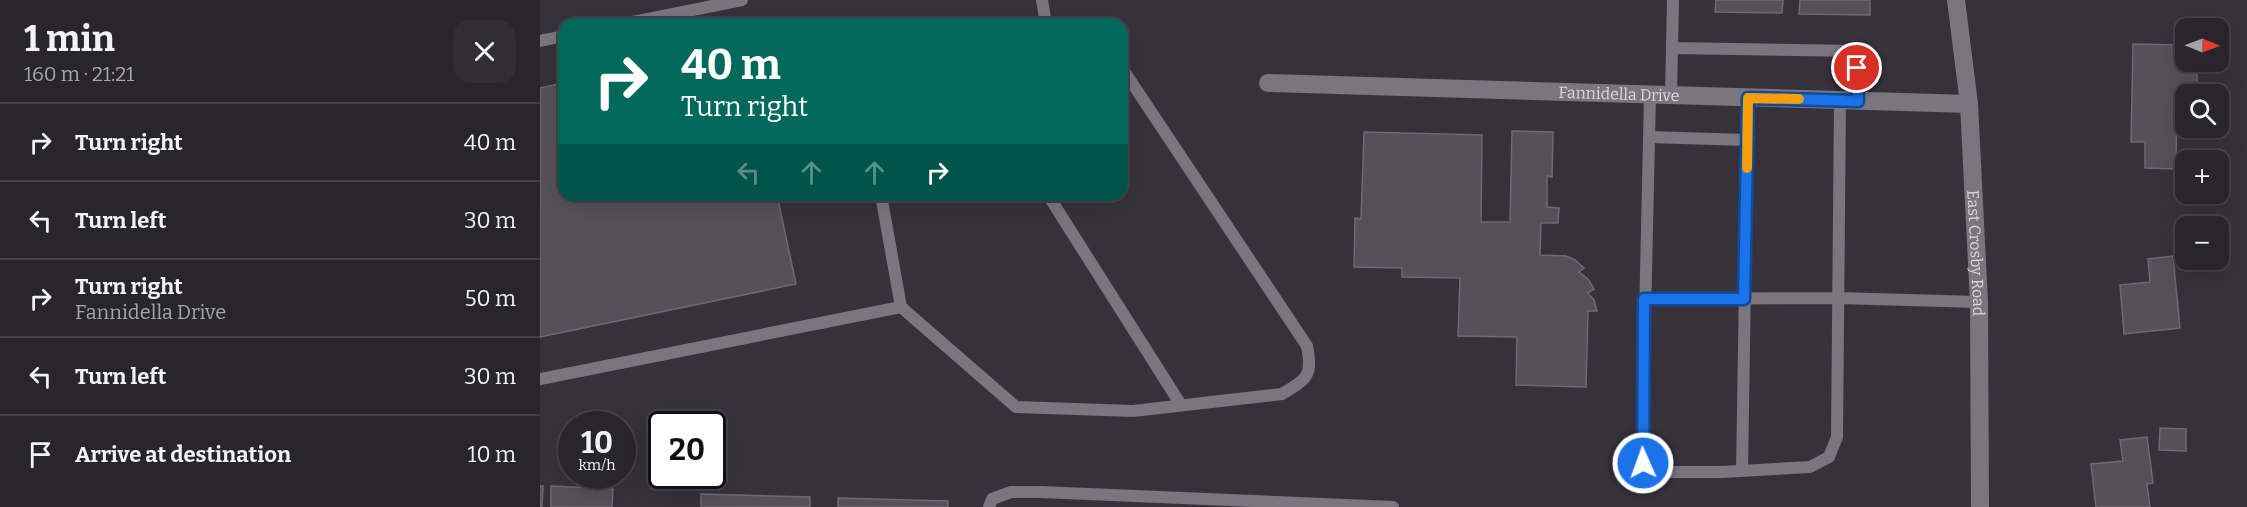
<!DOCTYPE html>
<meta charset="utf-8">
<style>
body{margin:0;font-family:Bitter,serif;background:#302d34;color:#f1f3f6;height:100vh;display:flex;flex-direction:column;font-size:22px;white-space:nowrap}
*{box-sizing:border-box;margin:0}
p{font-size:20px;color:#a5a5a9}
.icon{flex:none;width:33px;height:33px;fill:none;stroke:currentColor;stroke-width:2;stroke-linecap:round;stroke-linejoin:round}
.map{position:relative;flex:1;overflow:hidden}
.drawer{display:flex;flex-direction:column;background:#28252c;width:540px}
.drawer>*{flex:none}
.top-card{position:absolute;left:18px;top:18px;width:570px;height:183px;border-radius:18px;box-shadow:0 6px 24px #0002,0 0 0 2px #444248;background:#00695c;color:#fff;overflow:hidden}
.needle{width:39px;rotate:91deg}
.buttons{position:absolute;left:1635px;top:18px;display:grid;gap:12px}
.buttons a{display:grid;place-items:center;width:54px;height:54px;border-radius:12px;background:#28252c;box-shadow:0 6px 24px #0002,0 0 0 2px #444248;font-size:30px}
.speed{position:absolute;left:18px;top:411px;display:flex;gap:12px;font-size:30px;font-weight:700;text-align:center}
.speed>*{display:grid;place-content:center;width:78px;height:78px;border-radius:50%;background:#28252c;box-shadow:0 6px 24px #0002,0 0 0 2px #444248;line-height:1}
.speed small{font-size:15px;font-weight:400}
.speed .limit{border:3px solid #111;border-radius:9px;background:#fff;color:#111}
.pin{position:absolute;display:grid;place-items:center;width:51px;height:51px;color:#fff;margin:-26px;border:3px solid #fff;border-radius:50%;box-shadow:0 2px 6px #0007}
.me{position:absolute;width:66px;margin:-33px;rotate:358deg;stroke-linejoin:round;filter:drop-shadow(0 0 4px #0008)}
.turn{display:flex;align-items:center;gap:21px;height:126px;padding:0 24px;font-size:27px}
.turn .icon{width:78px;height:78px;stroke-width:2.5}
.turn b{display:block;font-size:42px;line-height:51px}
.lanes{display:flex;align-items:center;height:57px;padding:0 24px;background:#0003;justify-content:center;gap:30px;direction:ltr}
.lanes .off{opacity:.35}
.round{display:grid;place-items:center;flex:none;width:63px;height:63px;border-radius:18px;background:#302d34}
.overview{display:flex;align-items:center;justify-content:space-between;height:102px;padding:0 24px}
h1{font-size:36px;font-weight:700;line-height:45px}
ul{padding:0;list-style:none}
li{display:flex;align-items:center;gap:18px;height:78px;padding:0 24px;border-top:2px solid #444248}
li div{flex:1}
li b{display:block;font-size:22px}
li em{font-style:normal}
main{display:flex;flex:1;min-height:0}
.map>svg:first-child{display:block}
.building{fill:#55515b;stroke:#6e6973;stroke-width:1.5}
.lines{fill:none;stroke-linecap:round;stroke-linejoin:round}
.service{stroke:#7a7680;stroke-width:12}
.minor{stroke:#7a7680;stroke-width:18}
.tertiary{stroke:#7a7680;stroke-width:18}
.route-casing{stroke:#114b97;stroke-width:15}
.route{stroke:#1a73e8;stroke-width:10}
.slow{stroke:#f59e0b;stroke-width:10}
.labels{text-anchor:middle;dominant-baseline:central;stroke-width:4.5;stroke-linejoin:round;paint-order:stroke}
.street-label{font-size:16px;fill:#dbd8de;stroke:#1c1a1f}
</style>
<main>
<section class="drawer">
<div class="overview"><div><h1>1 min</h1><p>160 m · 21:21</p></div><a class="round"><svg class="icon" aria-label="close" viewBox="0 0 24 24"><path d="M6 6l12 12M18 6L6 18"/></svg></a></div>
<ul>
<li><svg class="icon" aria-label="right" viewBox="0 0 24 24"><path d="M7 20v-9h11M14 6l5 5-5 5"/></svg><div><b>Turn right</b></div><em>40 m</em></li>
<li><svg class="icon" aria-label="left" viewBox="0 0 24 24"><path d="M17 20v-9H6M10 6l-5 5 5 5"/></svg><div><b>Turn left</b></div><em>30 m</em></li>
<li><svg class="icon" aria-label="right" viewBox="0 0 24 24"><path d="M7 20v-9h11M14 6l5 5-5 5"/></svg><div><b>Turn right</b><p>Fannidella Drive</p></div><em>50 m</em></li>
<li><svg class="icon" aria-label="left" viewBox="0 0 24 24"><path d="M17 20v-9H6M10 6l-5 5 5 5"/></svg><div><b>Turn left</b></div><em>30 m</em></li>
<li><svg class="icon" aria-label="arrive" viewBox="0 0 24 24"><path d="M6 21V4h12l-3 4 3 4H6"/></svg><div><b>Arrive at destination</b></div><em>10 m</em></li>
</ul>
</section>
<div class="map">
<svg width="1707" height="507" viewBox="0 0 1707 507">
<rect width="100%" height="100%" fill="#36313b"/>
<!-- building -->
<path class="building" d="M 1176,0 L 1243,0 L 1242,13 L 1175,12 Z
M 1260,0 L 1330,0 L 1330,15 L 1259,14 Z
M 1593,44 L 1646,45 L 1646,62 L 1657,62 L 1657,94 L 1637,95 L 1636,169 L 1605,168 L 1605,142 L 1591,142 Z
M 24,83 L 24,195 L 237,195 L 256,284 L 0,337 L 0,88 Z
M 972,131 L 1013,132 L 1012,177 L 1007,176 L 1007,207 L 1019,208 L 1018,223 L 1001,223 L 1000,255 L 1026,256 L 1035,260 L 1044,268 L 1039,272 L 1048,279 L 1054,289 L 1048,293 L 1054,300 L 1057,311 L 1048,311 L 1046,387 L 976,385 L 977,337 L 918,336 L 920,278 L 862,277 L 862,268 L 814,267 L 815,218 L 821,219 L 824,132 L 942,135 L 941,222 L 970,222 Z
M 1633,256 L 1640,328 L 1584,334 L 1580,285 L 1610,282 L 1608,259 Z
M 1620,428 L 1646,429 L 1646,451 L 1619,450 Z
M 1607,437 L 1613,483 L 1607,484 L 1610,507 L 1556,507 L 1551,464 L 1583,461 L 1580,440 Z
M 0,486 L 3,486 L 2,507 L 0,507 Z
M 11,486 L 73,489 L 72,507 L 11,507 Z
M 161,494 L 270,497 L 270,507 L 161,507 Z
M 298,498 L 408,501 L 408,507 L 298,507 Z"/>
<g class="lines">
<!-- service -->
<path class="service" d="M 502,0 L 506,24
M 83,24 L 202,0
M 0,41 L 24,36
M 1132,48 L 1316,51 L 1318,101
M 1110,95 L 1102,451 L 1103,463 L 1112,472 L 1182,472 L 1270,467 L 1289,457 L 1297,437 L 1300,100
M 1131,95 L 1133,0
M 1109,137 L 1207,140
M 341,195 L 361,307 L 476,407 L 593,411 L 742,394 C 767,379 773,376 767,346 L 582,68
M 508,195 L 641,405
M 1105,299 L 1297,298 L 1439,302
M 0,379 L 361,307
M 1202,471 L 1208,98
M 449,507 L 452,499 L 471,492 L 501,492 L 853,507"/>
<!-- minor -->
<path class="minor" id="s1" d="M 728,83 L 1429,104"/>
<!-- tertiary -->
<path class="tertiary" id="s2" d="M 1416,0 L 1429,104 L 1439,302 L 1440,507"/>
</g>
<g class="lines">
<defs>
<path id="route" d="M 1103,463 L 1104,299 L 1204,299 L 1208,98 L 1318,101 L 1317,68"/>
</defs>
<!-- route casing -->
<use href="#route" class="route-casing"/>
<!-- route -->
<use href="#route" class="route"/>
<!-- slow -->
<path class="slow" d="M 1207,168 L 1208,98 L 1259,99"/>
</g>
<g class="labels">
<!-- street labels -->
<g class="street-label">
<text stroke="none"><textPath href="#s1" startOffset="351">Fannidella Drive</textPath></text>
<text stroke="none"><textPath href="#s2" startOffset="254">East Crosby Road</textPath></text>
</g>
</g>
</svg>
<div class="buttons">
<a><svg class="needle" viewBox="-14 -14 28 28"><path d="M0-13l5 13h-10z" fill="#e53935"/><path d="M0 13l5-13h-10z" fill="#a5a5a9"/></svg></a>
<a><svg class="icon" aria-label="search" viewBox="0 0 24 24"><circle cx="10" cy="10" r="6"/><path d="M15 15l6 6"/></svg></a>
<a>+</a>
<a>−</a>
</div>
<div class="speed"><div>10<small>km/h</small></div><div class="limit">20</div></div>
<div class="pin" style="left:1317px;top:68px;background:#d93025"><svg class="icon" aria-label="arrive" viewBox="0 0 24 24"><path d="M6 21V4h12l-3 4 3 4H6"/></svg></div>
<svg class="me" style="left:1103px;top:463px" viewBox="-20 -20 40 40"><circle r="17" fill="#1a73e8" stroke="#fff" stroke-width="3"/><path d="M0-11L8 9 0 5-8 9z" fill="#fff"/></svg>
<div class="top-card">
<div class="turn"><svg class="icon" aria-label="right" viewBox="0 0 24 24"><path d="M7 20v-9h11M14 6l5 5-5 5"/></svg><div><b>40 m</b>Turn right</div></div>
<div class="lanes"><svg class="icon off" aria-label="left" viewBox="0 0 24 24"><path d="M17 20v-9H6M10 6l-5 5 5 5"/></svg><svg class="icon off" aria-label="ahead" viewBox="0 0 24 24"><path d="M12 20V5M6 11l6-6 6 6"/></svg><svg class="icon off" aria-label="ahead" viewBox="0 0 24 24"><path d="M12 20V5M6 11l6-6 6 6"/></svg><svg class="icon" aria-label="right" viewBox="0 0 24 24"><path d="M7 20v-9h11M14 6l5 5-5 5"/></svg></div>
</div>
</div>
</main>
